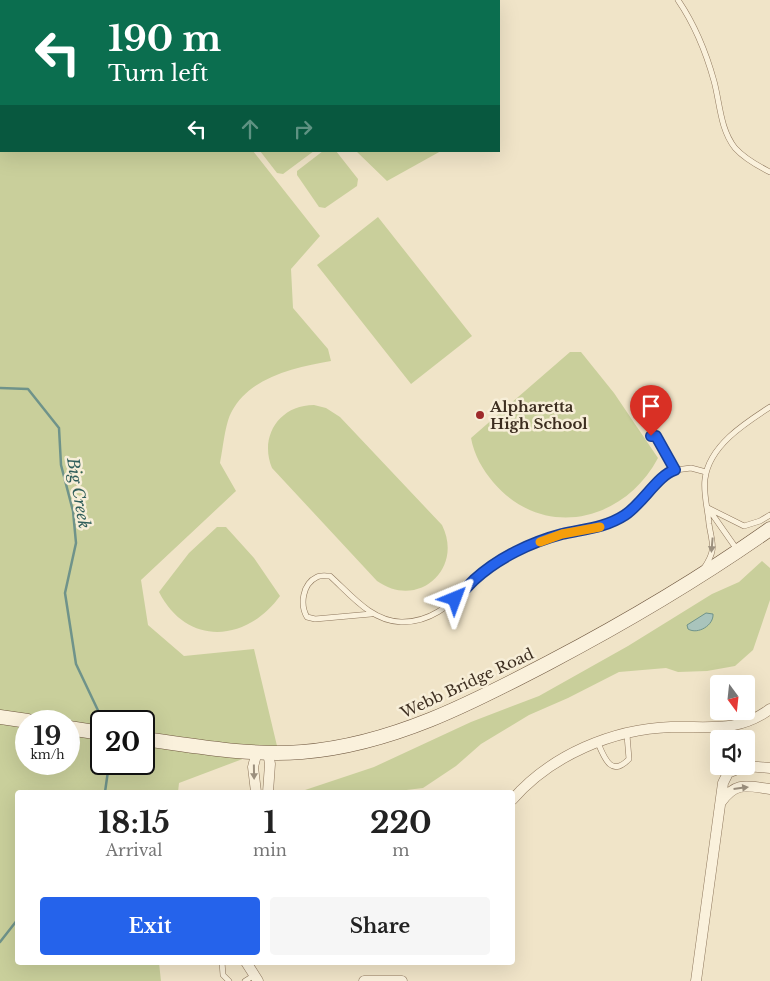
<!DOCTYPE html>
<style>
body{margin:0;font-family:"Libre Baskerville",serif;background:#f6f6f6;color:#222;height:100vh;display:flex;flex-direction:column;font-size:19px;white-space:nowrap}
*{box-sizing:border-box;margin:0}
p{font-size:16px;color:#767676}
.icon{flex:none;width:28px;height:28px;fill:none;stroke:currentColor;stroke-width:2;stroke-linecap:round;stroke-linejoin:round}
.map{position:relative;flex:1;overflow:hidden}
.side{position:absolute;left:15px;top:790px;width:500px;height:175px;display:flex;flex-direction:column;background:#fff;border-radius:5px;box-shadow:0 5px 20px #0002}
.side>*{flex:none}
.guide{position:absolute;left:0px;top:0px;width:500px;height:152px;box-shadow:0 5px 20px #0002;background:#0b6e4f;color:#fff;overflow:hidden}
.needle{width:32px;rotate:165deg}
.fabs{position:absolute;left:710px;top:675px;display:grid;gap:10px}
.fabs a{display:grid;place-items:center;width:45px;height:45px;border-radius:5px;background:#fff;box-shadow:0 5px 20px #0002;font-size:25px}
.speed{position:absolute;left:15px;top:710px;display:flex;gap:10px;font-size:25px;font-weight:700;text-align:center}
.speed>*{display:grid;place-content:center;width:65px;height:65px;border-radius:50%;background:#fff;box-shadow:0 5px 20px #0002;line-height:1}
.speed small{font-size:12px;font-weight:400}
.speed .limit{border:2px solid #111;border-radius:8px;background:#fff;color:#111}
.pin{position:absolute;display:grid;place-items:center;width:42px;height:42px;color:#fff;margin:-51px -21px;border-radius:50% 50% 50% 0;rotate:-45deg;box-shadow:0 0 5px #0007}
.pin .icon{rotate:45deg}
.me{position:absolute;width:55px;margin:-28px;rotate:44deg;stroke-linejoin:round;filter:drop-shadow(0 0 4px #0008)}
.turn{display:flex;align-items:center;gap:18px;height:105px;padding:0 25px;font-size:22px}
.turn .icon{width:65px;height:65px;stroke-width:2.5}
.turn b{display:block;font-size:35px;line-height:42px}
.lanes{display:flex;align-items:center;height:48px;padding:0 25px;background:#0003;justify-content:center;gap:25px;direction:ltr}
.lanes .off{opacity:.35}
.eta{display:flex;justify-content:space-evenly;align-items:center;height:85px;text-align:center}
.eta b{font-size:30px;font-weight:700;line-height:35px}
.button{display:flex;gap:10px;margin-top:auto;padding:10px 25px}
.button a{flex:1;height:58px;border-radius:5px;background:#2563eb;color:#fff;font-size:20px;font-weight:700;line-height:58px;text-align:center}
.button a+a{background:#f6f6f6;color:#222}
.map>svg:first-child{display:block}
.green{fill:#c9cf9b;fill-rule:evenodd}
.water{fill:#a9c4bc;stroke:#6f938a}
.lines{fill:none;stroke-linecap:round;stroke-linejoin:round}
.stream{stroke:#6f938a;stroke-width:2.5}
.lane-casing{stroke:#8d765c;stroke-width:6}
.street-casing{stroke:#8d765c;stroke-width:11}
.secondary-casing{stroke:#6f573f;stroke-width:15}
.lane{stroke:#faf1dc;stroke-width:5}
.street{stroke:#faf1dc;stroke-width:10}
.secondary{stroke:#faf1dc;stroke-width:14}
.oneway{fill:#9c907e}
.route-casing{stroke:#184099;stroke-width:12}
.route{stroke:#2563eb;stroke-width:9}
.slow{stroke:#f59e0b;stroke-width:9}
.poi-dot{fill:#9e2a2b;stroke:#f7eed8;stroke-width:2}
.labels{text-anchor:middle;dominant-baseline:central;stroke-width:5;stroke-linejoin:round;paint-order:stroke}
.poi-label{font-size:15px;font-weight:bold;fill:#3d2e20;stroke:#f7eed8;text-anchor:start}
.street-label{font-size:15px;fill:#3d2e20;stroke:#f7eed8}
.water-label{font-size:16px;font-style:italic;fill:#2f5d5a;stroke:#f7eed8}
</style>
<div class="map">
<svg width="770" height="981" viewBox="0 0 770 981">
<rect width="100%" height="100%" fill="#f0e4c8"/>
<!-- green -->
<path class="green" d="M 0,0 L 403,1 L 1,1 L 1,151 L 253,151 L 320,236 L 291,269 L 293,308 L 328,349 L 331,361 C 296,367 250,377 232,411 C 225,423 223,449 220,463 L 236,491 L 141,580 L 148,625 L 184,656 L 254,649 L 277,746 L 179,783 L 178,792 L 18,792 L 18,962 L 159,963 L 161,981 L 0,981 ZM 26,721 L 69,721 L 69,764 L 26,764 ZM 101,721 L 144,721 L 144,764 L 101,764 Z
M 260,151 L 314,151 L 283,174 L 277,173 Z
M 323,151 L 336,151 L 358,179 L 357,186 L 325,208 L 319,207 L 297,175 L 297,171 Z
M 356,151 L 441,151 L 387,181 Z
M 378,217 L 472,336 L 411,384 L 317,265 Z
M 570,352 L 581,352 L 614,393 L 658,458 C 624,522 543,541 493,482 C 483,470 474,455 471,438 Z
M 314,405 L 326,408 L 340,417 L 442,525 C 464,569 418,610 377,581 L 272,468 C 259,437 279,405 314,405 Z
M 217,527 L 226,527 L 254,558 L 280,596 C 247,642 187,647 159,592 L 189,553 Z
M 762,561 L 770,568 L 770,600 L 753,650 L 735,666 L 707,671 L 678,672 L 666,668 L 619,672 L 568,698 L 529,715 L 481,744 L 456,766 L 423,788 L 390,792 L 299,792 L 374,767 L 471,722 L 539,696 L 628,646 L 712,594 L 739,582 Z"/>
<!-- water -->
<path class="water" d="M 706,613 L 713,614 C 714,625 698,635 688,629 L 687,625 Z"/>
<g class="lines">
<!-- stream -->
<path class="stream" d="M 0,388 L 28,389 L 59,428 L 61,465 L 73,511 L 76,543 L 65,593 L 76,664 L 103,721
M 105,792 L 109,764
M 0,942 L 18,919"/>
<defs>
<path id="lane" d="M 678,0 C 695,25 706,52 714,81 C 720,103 720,129 735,148 C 744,158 758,166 770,172
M 651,436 L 656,436 L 675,470
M 708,508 L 744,526 L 760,521 L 770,515
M 710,511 L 738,551
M 704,568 C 717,549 712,544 709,524 C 708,510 703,493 705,479 C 709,446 745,423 770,407
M 371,614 L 315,619 L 307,617 C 300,605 302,584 317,577 C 320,575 326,576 330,576 C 351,595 371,621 401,622 C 444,623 464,585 496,564 C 516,551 538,541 561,535 C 579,530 596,530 613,522 C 637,510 649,489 668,471 L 691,468 L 706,472
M 598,743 C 604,757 611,778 629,759 L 627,735
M 222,962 L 223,975 L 229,981
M 245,981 L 253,976"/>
<path id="street" d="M 268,752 L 270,764 L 268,792
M 746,766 L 770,768
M 256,792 L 253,767 L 257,751
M 512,800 C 551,755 613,729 671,727 C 709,726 738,733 770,709
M 721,802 C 736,781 747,786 770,789
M 246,962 L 258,981
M 364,981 L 402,981
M 696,981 L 723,783 L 728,773 L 745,766"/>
<path id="secondary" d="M 0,717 L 28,721
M 69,728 L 101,733
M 144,739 C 196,746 249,756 302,752 C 391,745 472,703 550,662 C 626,622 699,579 770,529"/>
</defs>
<!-- lane casing -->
<use href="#lane" class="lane-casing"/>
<!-- street casing -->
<use href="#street" class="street-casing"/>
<!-- secondary casing -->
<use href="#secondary" class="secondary-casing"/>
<!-- lane -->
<use href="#lane" class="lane"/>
<!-- street -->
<use href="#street" class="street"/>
<!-- secondary -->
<use href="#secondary" class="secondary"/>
</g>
<!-- one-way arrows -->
<defs><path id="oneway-solid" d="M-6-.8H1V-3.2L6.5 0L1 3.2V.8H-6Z" transform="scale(1.25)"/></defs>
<g class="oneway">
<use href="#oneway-solid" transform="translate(712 545) rotate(95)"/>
<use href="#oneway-solid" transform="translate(254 772) rotate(89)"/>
<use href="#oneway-solid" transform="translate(741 788) rotate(-7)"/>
</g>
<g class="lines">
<defs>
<path id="route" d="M 455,599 C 462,593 468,586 474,580 C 498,558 531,542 562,534 C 584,529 605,528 625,515 C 642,504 659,474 675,470 L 656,436 L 651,436"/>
</defs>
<!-- route casing -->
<use href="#route" class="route-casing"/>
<!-- route -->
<use href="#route" class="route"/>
<!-- slow -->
<path class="slow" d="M 540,542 L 562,534 L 600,527"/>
</g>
<!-- markers -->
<circle class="poi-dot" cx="480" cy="415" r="5"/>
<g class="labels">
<!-- poi labels -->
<g class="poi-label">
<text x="490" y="406">Alpharetta<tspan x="490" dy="17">High School</tspan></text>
</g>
<!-- street labels -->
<g class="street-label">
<text transform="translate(467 683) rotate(-25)">Webb Bridge Road</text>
</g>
<!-- water labels -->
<g class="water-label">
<text transform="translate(79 493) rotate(80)">Big Creek</text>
</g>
</g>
</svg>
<div class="fabs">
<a><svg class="needle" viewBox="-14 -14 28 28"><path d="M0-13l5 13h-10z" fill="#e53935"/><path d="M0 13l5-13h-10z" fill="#767676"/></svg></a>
<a><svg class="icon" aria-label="sound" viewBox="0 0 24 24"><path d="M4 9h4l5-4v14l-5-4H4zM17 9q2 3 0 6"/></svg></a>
</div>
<div class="speed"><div>19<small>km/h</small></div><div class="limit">20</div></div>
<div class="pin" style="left:651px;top:436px;background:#d93025"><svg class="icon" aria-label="arrive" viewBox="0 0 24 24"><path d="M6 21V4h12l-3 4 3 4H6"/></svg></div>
<svg class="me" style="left:455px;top:599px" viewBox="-20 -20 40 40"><path d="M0-17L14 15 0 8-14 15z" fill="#2563eb" stroke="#fff" stroke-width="4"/></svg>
<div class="guide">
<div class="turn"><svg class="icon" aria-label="left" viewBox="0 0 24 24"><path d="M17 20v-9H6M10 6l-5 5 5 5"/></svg><div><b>190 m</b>Turn left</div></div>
<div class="lanes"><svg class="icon" aria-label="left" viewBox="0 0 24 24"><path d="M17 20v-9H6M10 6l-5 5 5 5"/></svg><svg class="icon off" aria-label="ahead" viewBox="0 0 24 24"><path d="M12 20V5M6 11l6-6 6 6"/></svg><svg class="icon off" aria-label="right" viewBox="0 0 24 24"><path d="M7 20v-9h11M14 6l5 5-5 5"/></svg></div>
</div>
<section class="side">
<div class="eta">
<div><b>18:15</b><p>Arrival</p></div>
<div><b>1</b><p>min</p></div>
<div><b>220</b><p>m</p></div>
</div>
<div class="button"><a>Exit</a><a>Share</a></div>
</section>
</div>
